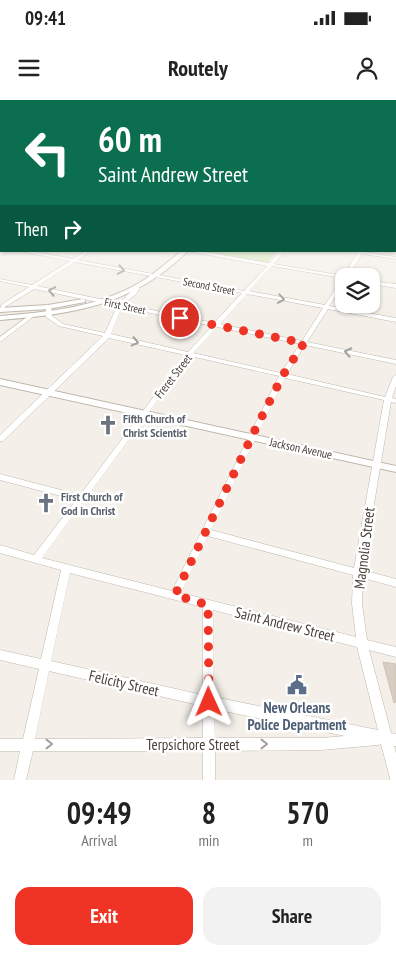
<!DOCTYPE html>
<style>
body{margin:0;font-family:"PT Sans Narrow",sans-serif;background:#f2f2f2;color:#222;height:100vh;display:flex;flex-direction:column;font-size:19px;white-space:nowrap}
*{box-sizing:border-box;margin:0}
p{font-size:16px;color:#767676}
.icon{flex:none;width:28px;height:28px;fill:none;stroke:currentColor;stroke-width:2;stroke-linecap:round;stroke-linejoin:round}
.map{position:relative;height:680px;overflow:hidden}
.side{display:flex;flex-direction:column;background:#fff;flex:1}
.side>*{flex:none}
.guide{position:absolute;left:0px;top:0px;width:396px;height:152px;box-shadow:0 1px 4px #0004;background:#0b6e4f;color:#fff;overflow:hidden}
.fabs{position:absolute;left:335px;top:168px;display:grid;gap:10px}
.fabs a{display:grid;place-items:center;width:45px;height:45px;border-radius:10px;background:#fff;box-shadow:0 1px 4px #0004;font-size:25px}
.pin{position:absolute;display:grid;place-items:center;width:42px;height:42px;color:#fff;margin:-21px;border:2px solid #fff;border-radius:50%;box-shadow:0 1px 5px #0007}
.me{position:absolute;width:55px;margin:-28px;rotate:359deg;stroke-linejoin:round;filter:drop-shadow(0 0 4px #0008)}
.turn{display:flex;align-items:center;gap:18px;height:105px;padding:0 15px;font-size:22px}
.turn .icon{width:65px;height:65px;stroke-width:2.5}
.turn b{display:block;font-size:35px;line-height:42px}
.then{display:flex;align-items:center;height:48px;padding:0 15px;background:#0003;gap:10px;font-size:19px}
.eta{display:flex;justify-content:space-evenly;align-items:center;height:85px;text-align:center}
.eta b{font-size:30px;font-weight:700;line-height:35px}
.primary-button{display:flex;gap:10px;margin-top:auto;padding:10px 15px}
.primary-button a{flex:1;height:58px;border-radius:15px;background:#ef3325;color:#fff;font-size:20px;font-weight:700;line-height:58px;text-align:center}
.primary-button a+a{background:#f2f2f2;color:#222}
.status{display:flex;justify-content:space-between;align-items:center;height:35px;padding:0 25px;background:#fff;direction:ltr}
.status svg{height:14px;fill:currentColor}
header{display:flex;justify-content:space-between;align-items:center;height:65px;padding:0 15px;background:#fff;font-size:22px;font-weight:700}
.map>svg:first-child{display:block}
.green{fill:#d3e6b4}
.building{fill:#d8cdc2;stroke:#cfc2b3}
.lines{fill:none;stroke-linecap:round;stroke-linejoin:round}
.minor-casing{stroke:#bfb7ac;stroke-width:1}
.tertiary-casing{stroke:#bfb7ac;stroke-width:2}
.minor{fill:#fff;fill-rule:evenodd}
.tertiary{fill:#fff;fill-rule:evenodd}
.oneway{stroke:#a3a09c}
.route{stroke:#ef3325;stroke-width:9;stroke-dasharray:0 16.2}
.labels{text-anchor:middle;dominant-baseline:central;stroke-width:5;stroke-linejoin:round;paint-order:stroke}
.far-street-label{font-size:11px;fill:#474038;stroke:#fff}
.street-label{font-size:12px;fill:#474038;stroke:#fff}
.worship-label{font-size:12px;font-weight:bold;fill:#5b616d;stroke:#fff;text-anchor:start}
.near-street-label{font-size:15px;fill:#474038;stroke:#fff}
.near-service-label{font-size:15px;font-weight:bold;fill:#4e5e75;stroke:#fff}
</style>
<div class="status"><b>09:41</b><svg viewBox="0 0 49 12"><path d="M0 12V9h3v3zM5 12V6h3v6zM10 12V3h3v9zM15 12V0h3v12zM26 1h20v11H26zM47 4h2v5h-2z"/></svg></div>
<header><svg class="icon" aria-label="menu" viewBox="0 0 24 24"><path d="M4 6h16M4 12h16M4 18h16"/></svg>Routely<svg class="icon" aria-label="person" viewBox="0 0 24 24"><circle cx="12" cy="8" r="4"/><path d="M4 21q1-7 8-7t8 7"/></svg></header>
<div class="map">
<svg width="396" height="680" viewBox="0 0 396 680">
<rect width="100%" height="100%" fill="#f4f0e9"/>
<!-- green -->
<path class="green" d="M 200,151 L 278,151 L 267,162 Z"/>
<!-- building -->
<path class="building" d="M 383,562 L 396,564 L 396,602 L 394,603 Z"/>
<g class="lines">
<defs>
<path id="minor" d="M 0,114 L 1,114 L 1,116 L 0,116 Z
M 395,132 L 396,132 L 396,135 L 395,135 Z
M 0,146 L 1,146 L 1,149 L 0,149 Z
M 3,151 L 8,151 L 0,156 L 0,153 Z
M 19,151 L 30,151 L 73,159 L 86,151 L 91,151 L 78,160 L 244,191 L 267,166 L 187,151 L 199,151 L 269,163 L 280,151 L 285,151 L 274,164 L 344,176 L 358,151 L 396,157 L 396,159 L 362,154 L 348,176 L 344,176 L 344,183 L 329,206 L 396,218 L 396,222 L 328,209 L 307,242 L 396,260 L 396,264 L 305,245 L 287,274 L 385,297 L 393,277 L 396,275 L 396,286 L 392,298 L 396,299 L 396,303 L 391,302 L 363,470 L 396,479 L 396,487 L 363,478 L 362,504 L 367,540 L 396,547 L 396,557 L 369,550 L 391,633 L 396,634 L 396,646 L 394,646 L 396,653 L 396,680 L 390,680 L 390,678 L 381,644 L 378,645 L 321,650 L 215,651 L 215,680 L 203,680 L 203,651 L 33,651 L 26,680 L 14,680 L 20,651 L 0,651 L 0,639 L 23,639 L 39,569 L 0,560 L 0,550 L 41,559 L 61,470 L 0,453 L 0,445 L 34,455 L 76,400 L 0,380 L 0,374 L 80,395 L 185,255 L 109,238 L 3,341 L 0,341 L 0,335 L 103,236 L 59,226 L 46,217 L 46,206 L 51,207 L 52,216 L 63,224 L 105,233 L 117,206 L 34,189 L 5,207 L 3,211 L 0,211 L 1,205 L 29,187 L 0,181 L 0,179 L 32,185 L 70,161 ZM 75,162 L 242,193 L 214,223 L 124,204 L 136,194 L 140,188 L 137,186 L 119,203 L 37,186 ZM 272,166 L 342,178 L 325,205 L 249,191 ZM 247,194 L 323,208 L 302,241 L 220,224 ZM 122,207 L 212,226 L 188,252 L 111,234 ZM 217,227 L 300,244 L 281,273 L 193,253 ZM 190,256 L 279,276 L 172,491 L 42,458 ZM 285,278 L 384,300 L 354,468 L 211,430 ZM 208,436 L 353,475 L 352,504 L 356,537 L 181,493 ZM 70,473 L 203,507 L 203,595 L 51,561 ZM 213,510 L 357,547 L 378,630 L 214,597 ZM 49,571 L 203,606 L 203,638 L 35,639 ZM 214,609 L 345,636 L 321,638 L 215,638 Z
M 371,181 L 396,184 L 396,188 L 371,184 Z
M 31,214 L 34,216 L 33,217 L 0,242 L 0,237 Z"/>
<path id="tertiary" d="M 181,151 L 188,151 C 132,206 74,214 0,220 L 0,216 C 50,212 101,207 144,180 C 158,171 169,161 181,151 Z
M 83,199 L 85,200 L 85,202 L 48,209 L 0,212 L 0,208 L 48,205 Z
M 0,279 L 396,366 L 396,372 L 0,285 Z"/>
</defs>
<!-- minor casing -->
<use href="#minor" class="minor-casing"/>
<!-- tertiary casing -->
<use href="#tertiary" class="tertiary-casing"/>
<!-- minor -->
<use href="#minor" class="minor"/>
<!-- tertiary -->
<use href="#tertiary" class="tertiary"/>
</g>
<!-- one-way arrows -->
<defs><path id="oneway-chevron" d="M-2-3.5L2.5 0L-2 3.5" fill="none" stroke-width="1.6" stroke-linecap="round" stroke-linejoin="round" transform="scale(1.25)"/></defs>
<g class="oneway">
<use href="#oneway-chevron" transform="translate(121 170) rotate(10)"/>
<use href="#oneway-chevron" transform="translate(52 191) rotate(-169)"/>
<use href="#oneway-chevron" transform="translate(281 199) rotate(10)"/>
<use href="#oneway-chevron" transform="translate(135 242) rotate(13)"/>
<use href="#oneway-chevron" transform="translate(348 252) rotate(-168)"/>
<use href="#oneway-chevron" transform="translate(49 644)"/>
<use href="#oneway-chevron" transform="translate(264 644)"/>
</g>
<!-- sky -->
<linearGradient id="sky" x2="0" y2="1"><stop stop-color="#8fc2ea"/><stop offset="0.55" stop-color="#faf8f5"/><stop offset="1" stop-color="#faf8f5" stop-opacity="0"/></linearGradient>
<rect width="396" height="209" fill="url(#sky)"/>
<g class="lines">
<!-- route -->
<path class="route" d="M 180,218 L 304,243 L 283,275 L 254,332 L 175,495 L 208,505 L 209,602"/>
</g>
<!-- icons -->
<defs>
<symbol id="church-bare" viewBox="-9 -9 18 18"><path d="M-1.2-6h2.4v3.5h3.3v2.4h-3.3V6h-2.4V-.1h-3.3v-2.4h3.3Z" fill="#6b7280" stroke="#fff" stroke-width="2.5" paint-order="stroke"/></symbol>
<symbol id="civic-bare" viewBox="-9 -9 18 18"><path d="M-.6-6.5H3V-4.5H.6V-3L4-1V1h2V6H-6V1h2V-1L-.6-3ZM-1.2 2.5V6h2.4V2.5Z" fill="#5c6f8a" stroke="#fff" stroke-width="2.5" paint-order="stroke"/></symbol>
</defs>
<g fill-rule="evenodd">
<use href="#church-bare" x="94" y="311" width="28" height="28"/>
<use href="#church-bare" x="32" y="389" width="28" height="28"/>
<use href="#civic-bare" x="283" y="571" width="28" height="28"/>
</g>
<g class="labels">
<!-- far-street labels -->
<g class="far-street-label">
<text transform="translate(209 186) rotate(11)">Second Street</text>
<text transform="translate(125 206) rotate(12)">First Street</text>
</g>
<!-- street labels -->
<g class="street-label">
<text transform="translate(173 276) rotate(-52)">Freret Street</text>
<text transform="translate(301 348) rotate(12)">Jackson Avenue</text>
</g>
<!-- worship labels -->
<g class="worship-label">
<text x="123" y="318">Fifth Church of<tspan x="123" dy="14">Christ Scientist</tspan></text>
<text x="61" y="396">First Church of<tspan x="61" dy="14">God in Christ</tspan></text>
</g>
<!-- near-street labels -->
<g class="near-street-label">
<text transform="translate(364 448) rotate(-83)">Magnolia Street</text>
<text transform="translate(285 524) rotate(14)">Saint Andrew Street</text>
<text transform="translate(124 583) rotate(13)">Felicity Street</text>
<text x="193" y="644">Terpsichore Street</text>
</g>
<!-- near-service labels -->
<g class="near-service-label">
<text x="297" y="607">New Orleans<tspan x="297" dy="17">Police Department</tspan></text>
</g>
</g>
</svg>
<div class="fabs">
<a><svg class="icon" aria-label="layers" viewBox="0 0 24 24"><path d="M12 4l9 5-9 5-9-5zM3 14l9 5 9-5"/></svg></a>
</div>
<div class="pin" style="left:180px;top:218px;background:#d93025"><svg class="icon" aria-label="arrive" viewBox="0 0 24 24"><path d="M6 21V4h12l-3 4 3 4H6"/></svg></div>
<svg class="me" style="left:209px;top:602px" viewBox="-20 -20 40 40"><path d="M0-17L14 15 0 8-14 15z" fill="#ef3325" stroke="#fff" stroke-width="4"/></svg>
<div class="guide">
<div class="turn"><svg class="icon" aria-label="left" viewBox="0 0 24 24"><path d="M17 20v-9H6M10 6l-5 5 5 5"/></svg><div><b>60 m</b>Saint Andrew Street</div></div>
<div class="then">Then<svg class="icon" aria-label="right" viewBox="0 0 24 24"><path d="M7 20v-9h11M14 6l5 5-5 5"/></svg></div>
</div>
</div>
<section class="side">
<div class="eta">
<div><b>09:49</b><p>Arrival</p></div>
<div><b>8</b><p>min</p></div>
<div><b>570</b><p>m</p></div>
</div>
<div class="primary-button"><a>Exit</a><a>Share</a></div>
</section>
